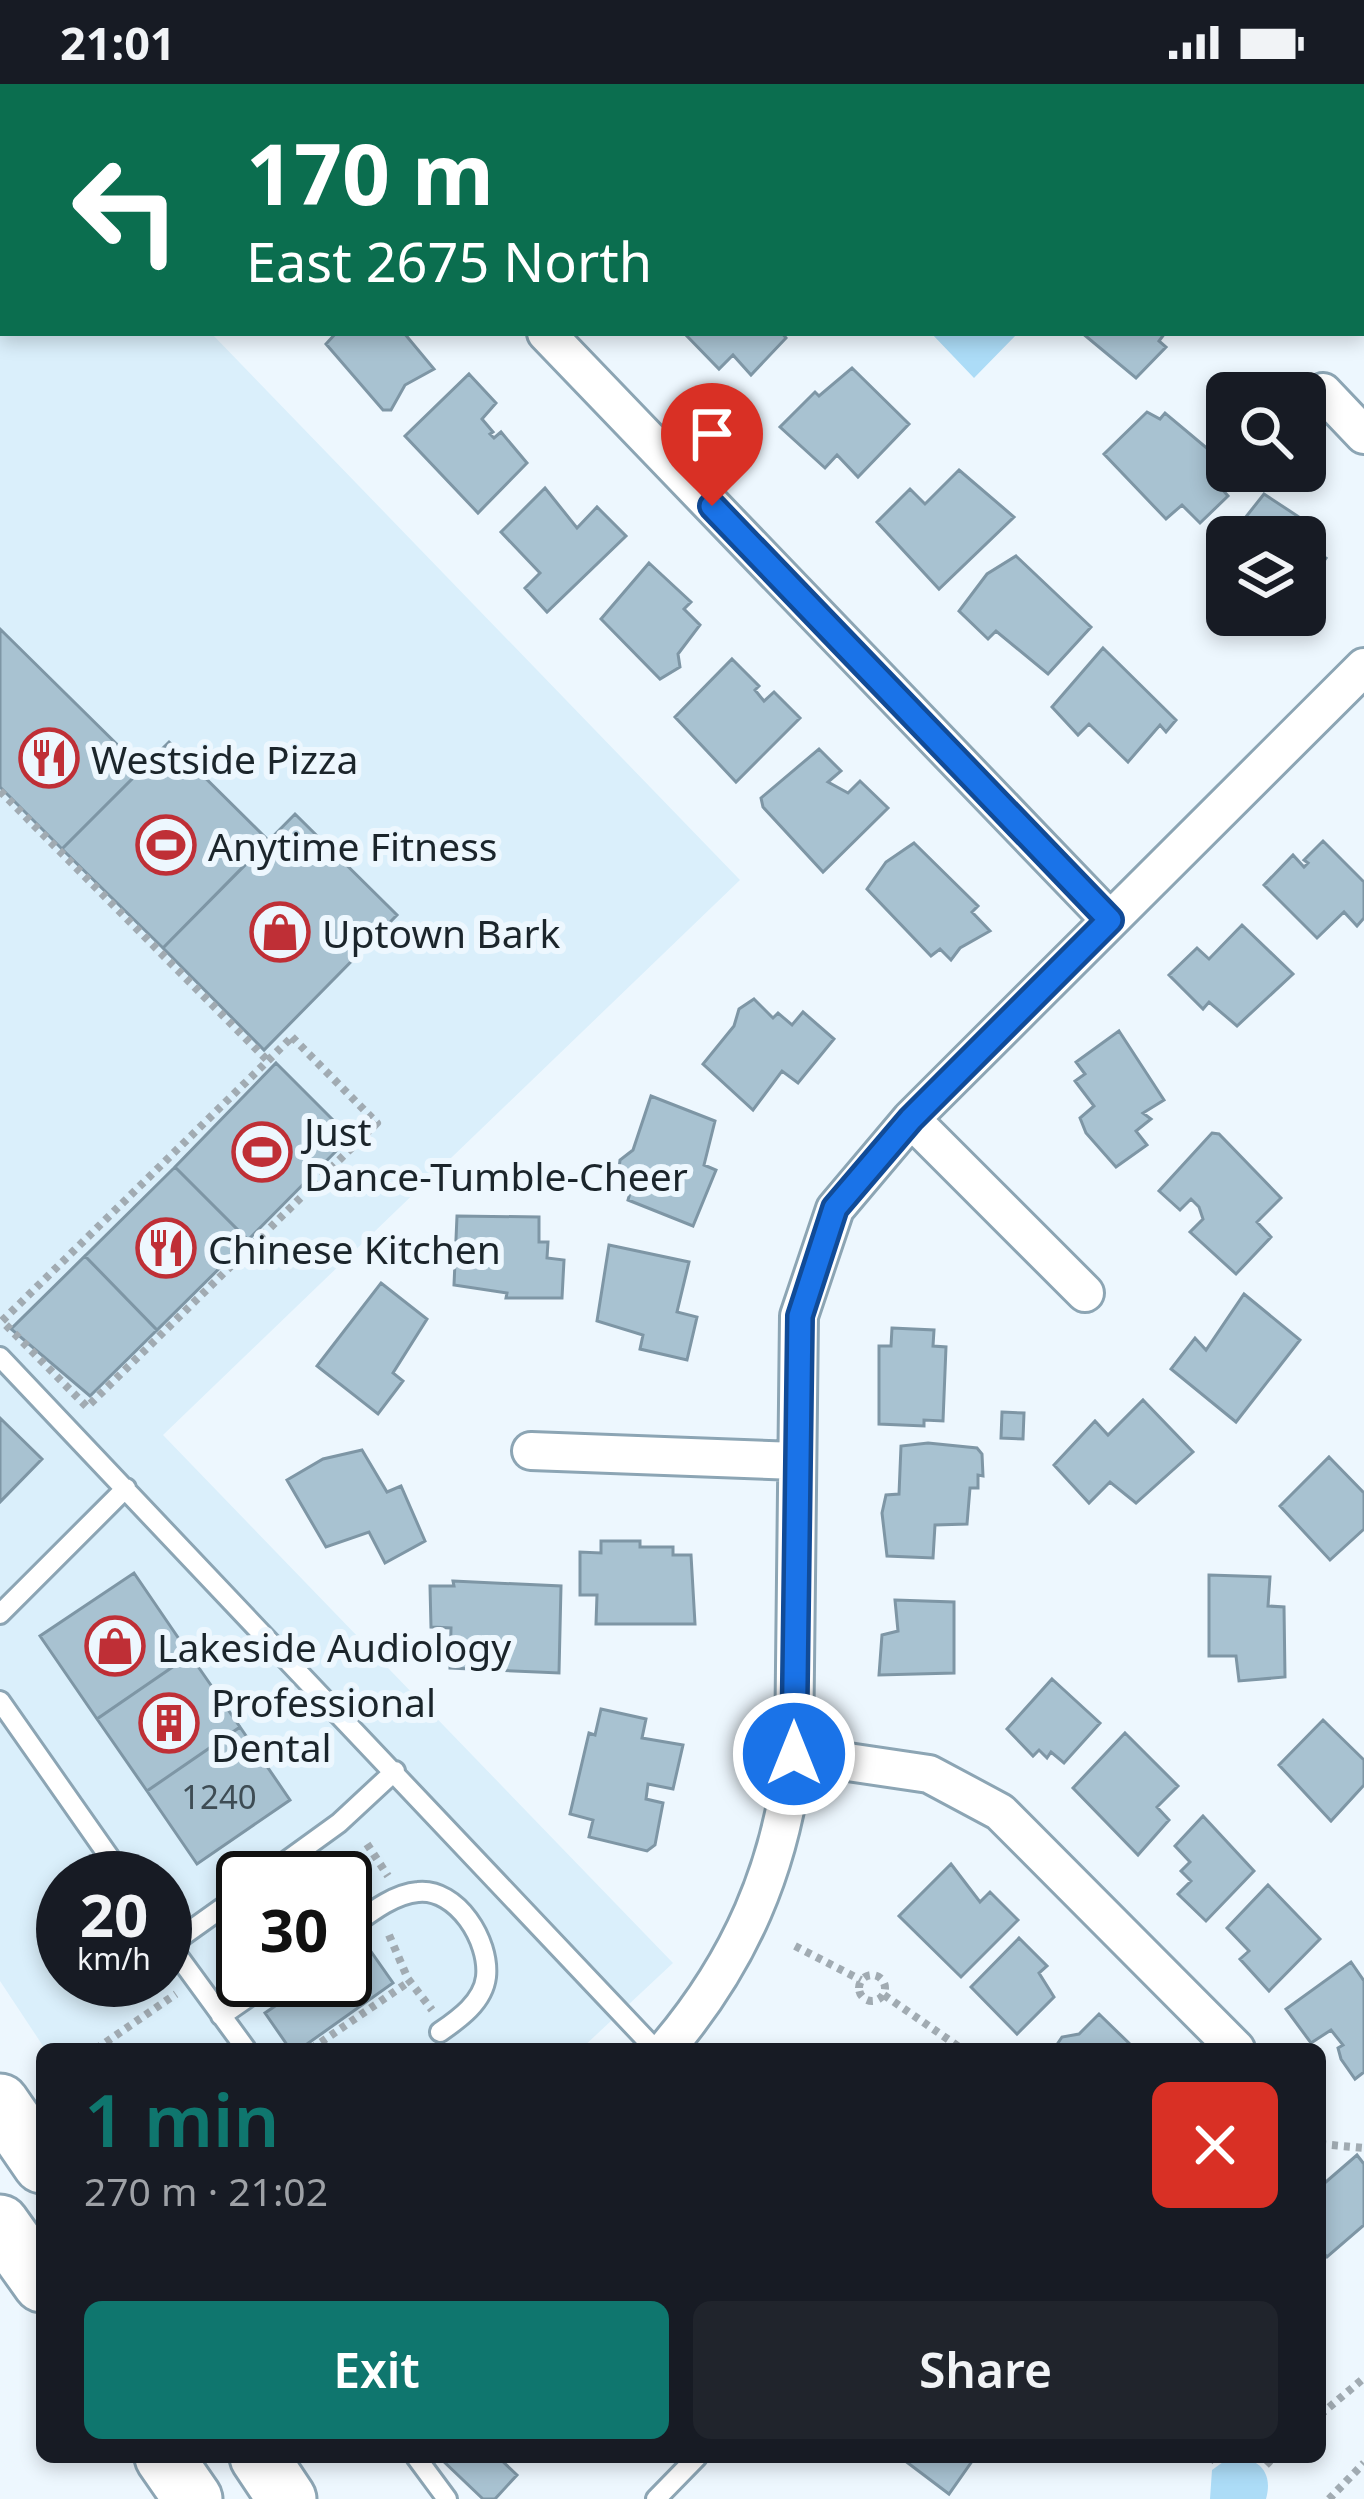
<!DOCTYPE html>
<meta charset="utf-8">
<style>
body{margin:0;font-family:"Noto Sans",sans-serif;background:#20242c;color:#f1f3f6;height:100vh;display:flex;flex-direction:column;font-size:45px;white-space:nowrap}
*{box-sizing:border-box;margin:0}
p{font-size:39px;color:#9ea1a6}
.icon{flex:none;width:66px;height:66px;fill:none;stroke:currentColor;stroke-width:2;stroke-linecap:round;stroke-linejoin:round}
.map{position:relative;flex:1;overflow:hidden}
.drawer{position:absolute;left:36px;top:1959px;width:1290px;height:420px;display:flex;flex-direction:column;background:#171b24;border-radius:18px;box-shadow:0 6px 18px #0003}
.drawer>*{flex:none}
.banner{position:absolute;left:0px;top:0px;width:1365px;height:252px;box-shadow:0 6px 18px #0003;background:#0b6e4f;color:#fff;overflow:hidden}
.tools{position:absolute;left:1206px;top:288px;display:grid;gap:24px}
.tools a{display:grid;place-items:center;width:120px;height:120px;border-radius:18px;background:#171b24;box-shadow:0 6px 18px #0003;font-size:60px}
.speed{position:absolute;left:36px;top:1767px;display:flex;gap:24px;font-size:60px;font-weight:700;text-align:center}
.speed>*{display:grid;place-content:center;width:156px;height:156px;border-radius:50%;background:#171b24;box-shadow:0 6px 18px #0003;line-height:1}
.speed small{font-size:30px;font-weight:400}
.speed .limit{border:6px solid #111;border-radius:18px;background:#fff;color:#111}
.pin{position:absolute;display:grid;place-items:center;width:102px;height:102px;color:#fff;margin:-123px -51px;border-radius:50% 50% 50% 0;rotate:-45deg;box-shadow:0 0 12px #0007}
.pin .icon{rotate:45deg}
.me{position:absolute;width:132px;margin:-66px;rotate:0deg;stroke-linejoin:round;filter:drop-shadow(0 0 9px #0008)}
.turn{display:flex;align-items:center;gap:42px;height:252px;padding:0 48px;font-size:54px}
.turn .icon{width:156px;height:156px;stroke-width:2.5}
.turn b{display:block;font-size:84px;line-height:102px}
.round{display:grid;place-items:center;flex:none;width:126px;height:126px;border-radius:18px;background:#20242c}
.summary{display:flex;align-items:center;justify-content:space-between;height:204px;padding:0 48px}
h1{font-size:72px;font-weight:600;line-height:90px;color:#0f766e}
.action{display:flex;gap:24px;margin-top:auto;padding:24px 48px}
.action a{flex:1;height:138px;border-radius:18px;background:#0f766e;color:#fff;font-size:48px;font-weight:600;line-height:138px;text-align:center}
.action a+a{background:#20242c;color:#f1f3f6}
.status{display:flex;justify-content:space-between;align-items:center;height:84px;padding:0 60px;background:#171b24;direction:ltr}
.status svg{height:33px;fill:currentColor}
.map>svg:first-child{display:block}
.built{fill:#daeffb;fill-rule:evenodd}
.green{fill:#acdcf7}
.building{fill:#a8c2d1;stroke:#7e96a5;stroke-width:3}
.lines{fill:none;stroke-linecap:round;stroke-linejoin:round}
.service-casing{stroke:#8ca5b4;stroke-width:24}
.minor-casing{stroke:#8ca5b4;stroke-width:42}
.primary-casing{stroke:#8ca5b4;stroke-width:63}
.path{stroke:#a1abb2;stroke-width:8;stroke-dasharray:6 6;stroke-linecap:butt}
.service{stroke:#fff;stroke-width:18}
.minor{stroke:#fff;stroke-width:36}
.primary{stroke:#fff;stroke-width:57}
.route-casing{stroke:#114b97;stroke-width:30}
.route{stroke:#1a73e8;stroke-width:21}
.labels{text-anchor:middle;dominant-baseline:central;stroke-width:12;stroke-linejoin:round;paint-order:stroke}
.number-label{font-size:33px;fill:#3e4c54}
.poi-label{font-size:39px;fill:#1b252b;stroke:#edf7fe;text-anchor:start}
</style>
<div class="status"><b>21:01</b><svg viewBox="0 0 49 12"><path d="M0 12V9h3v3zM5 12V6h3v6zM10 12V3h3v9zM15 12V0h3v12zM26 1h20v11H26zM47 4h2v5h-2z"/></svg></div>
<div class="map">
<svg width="1364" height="2415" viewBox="0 0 1364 2415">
<rect width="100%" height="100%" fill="#edf7fe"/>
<!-- built -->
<path class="built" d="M 0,31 L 3,249 L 211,249 L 740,796 L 163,1351 L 673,1879 L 581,1965 L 45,1965 L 0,1897 ZM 63,1794 L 165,1794 L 165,1896 L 63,1896 ZM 243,1794 L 345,1794 L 345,1896 L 243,1896 Z"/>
<!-- green -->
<path class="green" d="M 691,0 L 1267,0 L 694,3 Z
M 931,249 L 1018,249 L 974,294 Z
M 1230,2373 C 1257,2373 1274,2386 1266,2415 L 1210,2415 L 1212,2386 Z"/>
<!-- building -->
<path class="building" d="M 336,249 L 404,249 L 434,285 L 405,301 L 391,326 L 383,326 L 326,260 Z
M 684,249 L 782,249 L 786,254 L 751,291 L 733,271 L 719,285 Z
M 1082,249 L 1165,249 L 1159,257 L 1166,263 L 1136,294 Z
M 852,284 L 909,340 L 858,393 L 837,371 L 825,384 L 780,343 L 815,308 L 819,312 Z
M 469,290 L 496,319 L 482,335 L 493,348 L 490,350 L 494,354 L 501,348 L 527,379 L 478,429 L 405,352 Z
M 1147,328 L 1160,335 L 1165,329 L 1227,381 L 1214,396 L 1228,412 L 1200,439 L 1182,421 L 1166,435 L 1104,370 Z
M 959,386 L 1014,433 L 939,505 L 877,438 L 910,405 L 925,420 Z
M 545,404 L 577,444 L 597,423 L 626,452 L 547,528 L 525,504 L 540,489 L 501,448 Z
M 1264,410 L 1308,439 L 1304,450 L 1312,456 L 1308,461 L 1326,474 L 1305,505 L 1305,453 L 1230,453 Z
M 1016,472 L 1091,543 L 1048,590 L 996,547 L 988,555 L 959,527 L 987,490 Z
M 649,479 L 691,518 L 684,525 L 700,541 L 678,570 L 680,583 L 660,595 L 601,535 Z
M 0,545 L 142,685 L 62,765 L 0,703 Z
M 1103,564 L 1176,636 L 1166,648 L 1160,641 L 1128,678 L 1089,640 L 1078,651 L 1052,623 Z
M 732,575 L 759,602 L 755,606 L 764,617 L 774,608 L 800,634 L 736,698 L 675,633 Z
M 169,658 L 269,757 L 163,864 L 62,765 Z
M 819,665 L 841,687 L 828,698 L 848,709 L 860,697 L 888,724 L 823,788 L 763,723 L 761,714 Z
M 295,730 L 397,831 L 264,966 L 163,864 Z
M 1323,757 L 1364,798 L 1364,834 L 1357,842 L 1344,828 L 1317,854 L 1264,801 L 1293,771 L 1304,783 L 1308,779 L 1304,776 Z
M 914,759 L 978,822 L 972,828 L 990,847 L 960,864 L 951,876 L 940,865 L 931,872 L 867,805 L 886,778 Z
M 1242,841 L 1293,890 L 1237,942 L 1209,918 L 1203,925 L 1169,891 L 1197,864 L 1209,875 Z
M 754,915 L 773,934 L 778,929 L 792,941 L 803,928 L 834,955 L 798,999 L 782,987 L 753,1026 L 703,980 L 734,942 L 739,925 Z
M 1119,947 L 1164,1016 L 1143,1029 L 1151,1035 L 1136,1047 L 1147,1061 L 1116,1083 L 1086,1049 L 1080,1034 L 1094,1022 L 1075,997 L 1085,990 L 1076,978 Z
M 276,979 L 350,1053 L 248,1156 L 175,1083 Z
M 651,1012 L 715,1037 L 704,1081 L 716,1086 L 693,1142 L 628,1116 L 633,1098 L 618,1093 L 620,1076 L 633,1066 Z
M 1212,1049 L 1219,1050 L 1281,1114 L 1257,1138 L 1271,1153 L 1236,1190 L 1190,1148 L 1203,1135 L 1199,1123 L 1191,1115 L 1180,1126 L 1159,1107 Z
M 175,1083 L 248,1156 L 157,1246 L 85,1172 Z
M 457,1132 L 539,1133 L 539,1158 L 548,1158 L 547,1174 L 564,1176 L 562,1214 L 506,1214 L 507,1209 L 454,1201 Z
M 609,1161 L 689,1178 L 677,1228 L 697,1233 L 687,1276 L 640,1265 L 643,1251 L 597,1237 Z
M 85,1172 L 157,1246 L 90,1312 L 11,1245 Z
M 381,1199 L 427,1235 L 393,1289 L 403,1297 L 378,1330 L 317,1282 Z
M 1244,1210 L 1300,1256 L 1236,1338 L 1171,1285 L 1195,1254 L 1206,1266 Z
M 892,1244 L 934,1246 L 933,1262 L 946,1263 L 943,1337 L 924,1336 L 924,1342 L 879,1340 L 879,1262 L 891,1262 Z
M 1143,1316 L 1193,1368 L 1136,1419 L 1110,1398 L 1089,1419 L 1054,1381 L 1095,1337 L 1108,1351 Z
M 1002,1328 L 1024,1329 L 1023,1355 L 1001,1354 Z
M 0,1334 L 42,1375 L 0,1418 Z
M 928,1359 L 977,1364 L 982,1370 L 983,1392 L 978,1391 L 978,1404 L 970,1404 L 967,1440 L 935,1441 L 933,1474 L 887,1472 L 882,1429 L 886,1411 L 899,1410 L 901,1362 Z
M 362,1366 L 387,1408 L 401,1402 L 425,1457 L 385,1479 L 369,1448 L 326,1463 L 287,1396 L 323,1375 Z
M 1329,1373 L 1364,1409 L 1364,1445 L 1330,1476 L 1280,1422 Z
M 601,1457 L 640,1457 L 640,1463 L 673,1463 L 673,1471 L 691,1471 L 695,1540 L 596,1540 L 597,1511 L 580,1511 L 580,1468 L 601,1469 Z
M 134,1489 L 190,1571 L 97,1635 L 40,1552 Z
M 1209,1491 L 1270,1493 L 1268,1522 L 1284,1523 L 1285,1593 L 1239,1597 L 1236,1572 L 1209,1572 Z
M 453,1497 L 561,1502 L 559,1589 L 450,1584 L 451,1544 L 431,1543 L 430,1502 L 454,1502 Z
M 895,1516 L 954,1518 L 954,1589 L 879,1591 L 882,1551 L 898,1547 Z
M 190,1571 L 240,1643 L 147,1707 L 97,1635 Z
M 1052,1595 L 1100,1639 L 1064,1679 L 1051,1668 L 1047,1674 L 1039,1666 L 1033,1672 L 1007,1645 Z
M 601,1625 L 646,1635 L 642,1654 L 683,1661 L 673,1705 L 648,1700 L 646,1715 L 663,1719 L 655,1761 L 647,1767 L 589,1753 L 593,1736 L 570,1730 L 589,1649 L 595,1651 Z
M 1323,1636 L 1364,1676 L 1364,1701 L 1331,1737 L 1279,1681 Z
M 240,1643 L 290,1716 L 197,1780 L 147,1707 Z
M 1125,1649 L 1178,1702 L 1157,1723 L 1169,1736 L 1138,1771 L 1073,1704 Z
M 1203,1732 L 1254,1787 L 1206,1837 L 1178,1810 L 1191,1797 L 1181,1787 L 1190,1778 L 1175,1762 Z
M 951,1780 L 980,1818 L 990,1808 L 1018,1836 L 961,1893 L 899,1832 Z
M 1268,1801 L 1320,1855 L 1269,1907 L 1240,1875 L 1249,1867 L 1227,1844 Z
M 1019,1854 L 1047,1882 L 1039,1889 L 1054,1913 L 1017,1950 L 971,1903 Z
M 365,1859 L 393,1899 L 300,1965 L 290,1965 L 265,1929 L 313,1896 L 345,1896 L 345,1873 Z
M 1351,1878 L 1364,1897 L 1364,1988 L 1355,1995 L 1341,1975 L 1338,1964 L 1343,1961 L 1331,1946 L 1311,1959 L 1286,1925 Z
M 1099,1930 L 1135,1965 L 1054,1965 L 1062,1953 L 1079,1950 Z
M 1357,2071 L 1364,2080 L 1364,2141 L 1327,2173 L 1320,2165 L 1320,2103 Z
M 439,2373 L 498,2373 L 517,2391 L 495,2415 L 483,2415 Z
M 900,2373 L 975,2373 L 949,2410 Z"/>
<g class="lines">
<defs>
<path id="service" d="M 0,1273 L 655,1965
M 0,1530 L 126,1404
M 0,1617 L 124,1794
M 263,1794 L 339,1739 L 395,1687
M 345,1847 C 366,1832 392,1810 418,1808 C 457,1804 490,1857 486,1893 C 483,1918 459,1935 440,1948
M 166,1855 L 170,1861 L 243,1809
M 170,1861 L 246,1965
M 221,1932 L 273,1896
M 416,2373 L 447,2415
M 656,2415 L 697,2373"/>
<path id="minor" d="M 307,0 L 309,3
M 546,249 L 1110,836
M 1323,308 L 1364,351
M 911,1035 L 1085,1209
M 531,1367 L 796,1377
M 794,1670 L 929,1690 L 1000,1728 L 1236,1965
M 666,1965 C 740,1878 781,1784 794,1670 L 799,1232 L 835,1125 L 911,1035 L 1364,583"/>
<path id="primary" d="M 0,2019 L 42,2080
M 0,2140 L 42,2199
M 164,2373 L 193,2415
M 259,2373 L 287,2415"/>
</defs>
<!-- service casing -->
<use href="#service" class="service-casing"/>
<!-- minor casing -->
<use href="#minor" class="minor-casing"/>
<!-- primary casing -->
<use href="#primary" class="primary-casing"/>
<!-- path -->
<path class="path" d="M 772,0 L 774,3
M 1179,3 L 1181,0
M 0,707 L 268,977
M 292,953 L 377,1039 L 87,1323 L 2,1237 Z
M 367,1760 L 388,1792
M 389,1851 L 408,1895 L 432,1926
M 795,1862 L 861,1896
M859 1904a13 13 0 1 1 26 0a13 13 0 1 1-26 0Z
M 884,1911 L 962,1965
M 96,1965 L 176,1910
M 311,1965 L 410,1897
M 1320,2060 L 1364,2064
M 1320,2331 L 1364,2294
M 1211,2373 L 1216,2378
M 1266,2381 L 1274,2373
M 1329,2415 L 1364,2379"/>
<!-- service -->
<use href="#service" class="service"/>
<!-- minor -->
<use href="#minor" class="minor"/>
<!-- primary -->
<use href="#primary" class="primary"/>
</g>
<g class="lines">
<defs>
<path id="route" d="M 712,422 L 1110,836 L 911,1035 L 835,1124 L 800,1232 L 794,1670"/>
</defs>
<!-- route casing -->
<use href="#route" class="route-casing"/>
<!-- route -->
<use href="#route" class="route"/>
</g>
<!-- icons -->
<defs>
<symbol id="restaurant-ring" viewBox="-11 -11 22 22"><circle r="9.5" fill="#edf7fe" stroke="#bf2f36" stroke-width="1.5"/><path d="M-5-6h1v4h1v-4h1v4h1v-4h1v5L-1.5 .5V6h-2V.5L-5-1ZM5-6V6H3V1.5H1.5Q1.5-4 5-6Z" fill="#bf2f36"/></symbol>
<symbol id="stadium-ring" viewBox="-11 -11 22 22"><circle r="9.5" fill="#edf7fe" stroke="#bf2f36" stroke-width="1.5"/><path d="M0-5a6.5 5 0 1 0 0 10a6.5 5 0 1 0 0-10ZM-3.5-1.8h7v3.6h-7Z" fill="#bf2f36"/></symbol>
<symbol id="shop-ring" viewBox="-11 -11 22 22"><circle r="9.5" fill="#edf7fe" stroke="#bf2f36" stroke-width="1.5"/><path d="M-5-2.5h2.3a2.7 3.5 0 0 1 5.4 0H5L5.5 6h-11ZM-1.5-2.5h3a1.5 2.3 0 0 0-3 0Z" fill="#bf2f36"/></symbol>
<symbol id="building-ring" viewBox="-11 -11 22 22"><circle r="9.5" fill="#edf7fe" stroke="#bf2f36" stroke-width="1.5"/><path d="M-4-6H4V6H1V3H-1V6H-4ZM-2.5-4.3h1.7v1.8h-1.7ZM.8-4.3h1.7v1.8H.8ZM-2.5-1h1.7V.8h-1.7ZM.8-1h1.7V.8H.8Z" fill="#bf2f36"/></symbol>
</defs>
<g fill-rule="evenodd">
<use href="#restaurant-ring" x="16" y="641" width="66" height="66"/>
<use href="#stadium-ring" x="133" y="728" width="66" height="66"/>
<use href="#shop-ring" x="247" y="815" width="66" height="66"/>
<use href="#stadium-ring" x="229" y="1035" width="66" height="66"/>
<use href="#restaurant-ring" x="133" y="1131" width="66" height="66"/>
<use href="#shop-ring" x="82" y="1529" width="66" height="66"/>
<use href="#building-ring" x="136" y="1606" width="66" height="66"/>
</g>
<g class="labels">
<!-- number labels -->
<g class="number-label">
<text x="219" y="1712">1240</text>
</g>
<!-- poi labels -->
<g class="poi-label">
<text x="91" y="674">Westside Pizza</text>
<text x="208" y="761">Anytime Fitness</text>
<text x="322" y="848">Uptown Bark</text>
<text x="304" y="1046">Just<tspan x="304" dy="45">Dance-Tumble-Cheer</tspan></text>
<text x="208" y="1164">Chinese Kitchen</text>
<text x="157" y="1562">Lakeside Audiology</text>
<text x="211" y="1617">Professional<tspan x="211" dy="45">Dental</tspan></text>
</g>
</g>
</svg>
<div class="tools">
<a><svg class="icon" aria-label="search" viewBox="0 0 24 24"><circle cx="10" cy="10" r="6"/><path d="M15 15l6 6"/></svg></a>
<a><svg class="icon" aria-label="layers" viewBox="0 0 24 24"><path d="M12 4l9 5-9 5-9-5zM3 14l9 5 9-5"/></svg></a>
</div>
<div class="speed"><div>20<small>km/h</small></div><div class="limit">30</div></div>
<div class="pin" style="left:712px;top:422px;background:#d93025"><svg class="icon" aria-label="arrive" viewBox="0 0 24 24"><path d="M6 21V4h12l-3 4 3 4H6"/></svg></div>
<svg class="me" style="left:794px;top:1670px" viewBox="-20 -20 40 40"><circle r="17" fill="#1a73e8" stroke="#fff" stroke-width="3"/><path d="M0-11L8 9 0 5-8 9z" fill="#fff"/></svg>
<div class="banner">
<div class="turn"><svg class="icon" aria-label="left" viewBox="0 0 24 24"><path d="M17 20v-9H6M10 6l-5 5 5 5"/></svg><div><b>170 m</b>East 2675 North</div></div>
</div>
<section class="drawer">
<div class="summary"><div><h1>1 min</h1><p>270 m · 21:02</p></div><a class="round" style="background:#d93025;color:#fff"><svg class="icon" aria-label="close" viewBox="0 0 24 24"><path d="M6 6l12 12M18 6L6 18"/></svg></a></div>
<div class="action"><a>Exit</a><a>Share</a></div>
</section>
</div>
